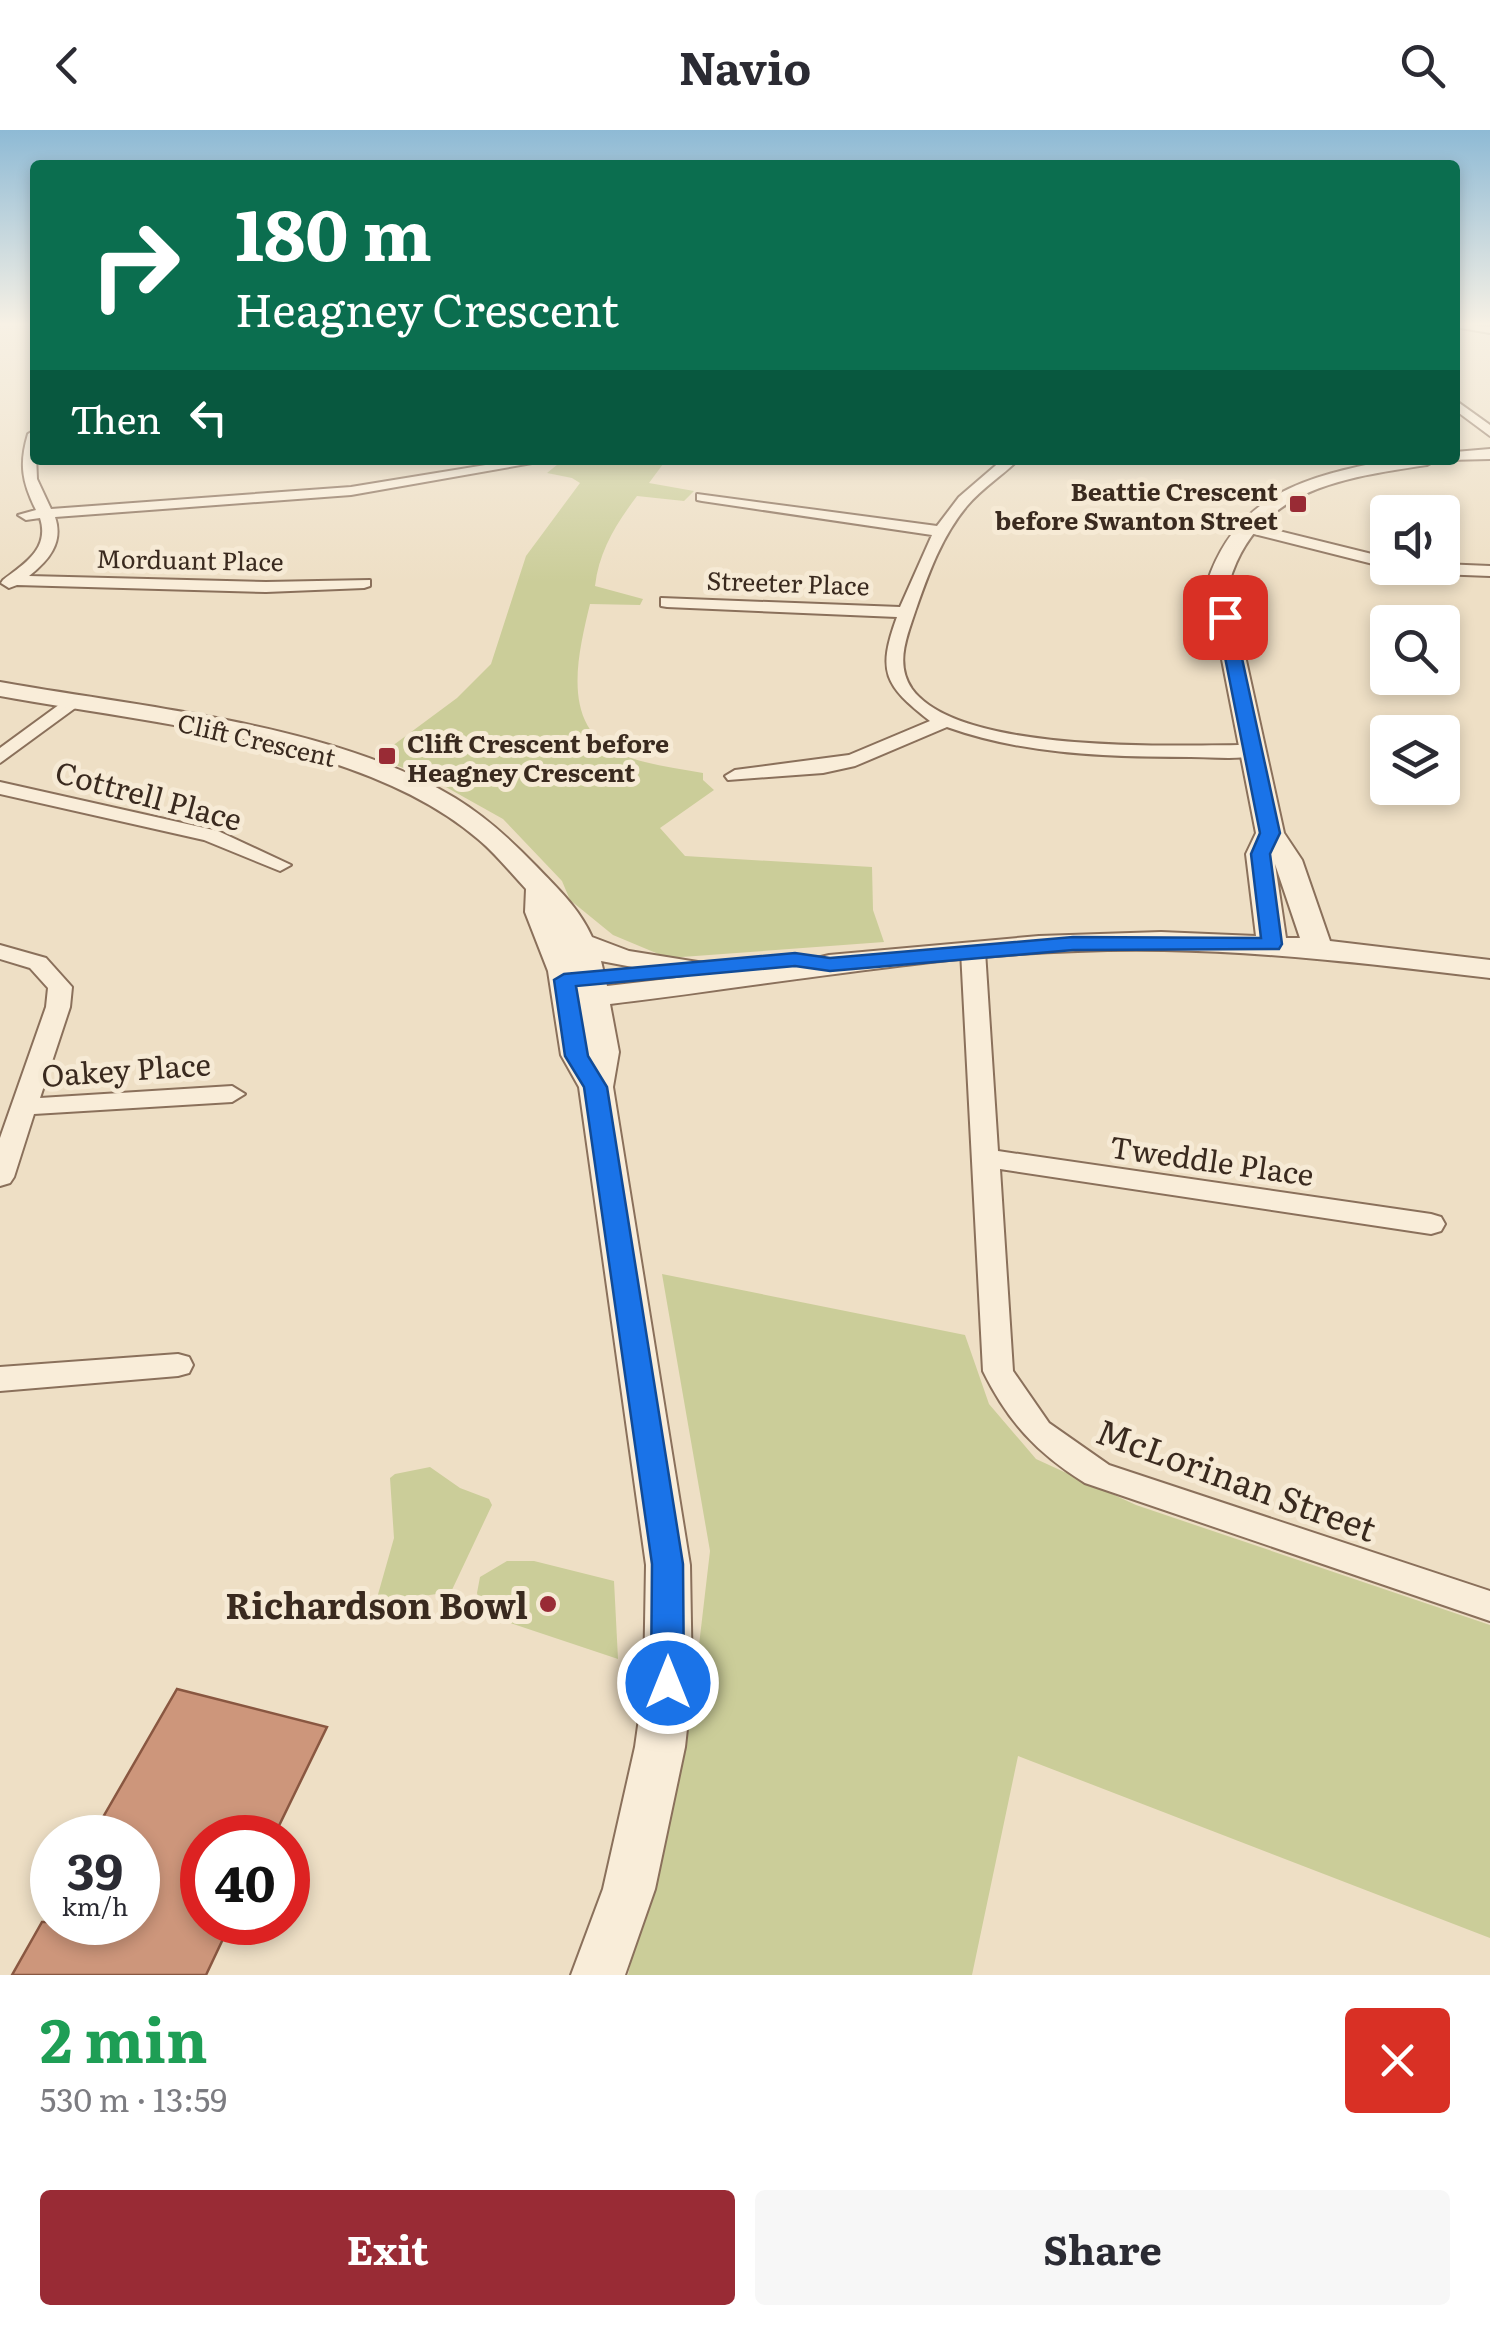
<!DOCTYPE html>
<meta charset="utf-8">
<style>
body{margin:0;font-family:Literata,serif;background:#f7f7f7;color:#2b2b33;height:100vh;display:flex;flex-direction:column;font-size:38px;white-space:nowrap}
*{box-sizing:border-box;margin:0}
p{font-size:32px;color:#7c7c81}
.icon{flex:none;width:55px;height:55px;fill:none;stroke:currentColor;stroke-width:2;stroke-linecap:round;stroke-linejoin:round}
.map{position:relative;height:1845px;overflow:hidden}
.panel{display:flex;flex-direction:column;background:#fff;flex:1}
.panel>*{flex:none}
.banner{position:absolute;left:30px;top:30px;width:1430px;height:305px;border-radius:10px;box-shadow:0 5px 15px #0003;background:#0b6e4f;color:#fff;overflow:hidden}
.controls{position:absolute;left:1370px;top:365px;display:grid;gap:20px}
.controls a{display:grid;place-items:center;width:90px;height:90px;border-radius:10px;background:#fff;box-shadow:0 5px 15px #0003;font-size:50px}
.speed{position:absolute;left:30px;top:1685px;display:flex;gap:20px;font-size:50px;font-weight:700;text-align:center}
.speed>*{display:grid;place-content:center;width:130px;height:130px;border-radius:50%;background:#fff;box-shadow:0 5px 15px #0003;line-height:1}
.speed small{font-size:25px;font-weight:400}
.speed .limit{border:15px solid #d22;background:#fff;color:#111}
.pin{position:absolute;display:grid;place-items:center;width:85px;height:85px;color:#fff;margin:-42px;border-radius:20px;box-shadow:0 5px 15px #0006}
.me{position:absolute;width:110px;margin:-55px;rotate:0deg;stroke-linejoin:round;filter:drop-shadow(0 0 8px #0008)}
.turn{display:flex;align-items:center;gap:35px;height:210px;padding:0 40px;font-size:45px}
.turn .icon{width:130px;height:130px;stroke-width:2.5}
.turn b{display:block;font-size:70px;line-height:85px}
.then{display:flex;align-items:center;height:95px;padding:0 40px;background:#0003;gap:20px;font-size:38px}
.round{display:grid;place-items:center;flex:none;width:105px;height:105px;border-radius:10px;background:#f7f7f7}
.head{display:flex;align-items:center;justify-content:space-between;height:170px;padding:0 40px}
h1{font-size:60px;font-weight:700;line-height:75px;color:#1e9e55}
.action{display:flex;gap:20px;margin-top:auto;padding:20px 40px}
.action a{flex:1;height:115px;border-radius:10px;background:#992b35;color:#fff;font-size:40px;font-weight:700;line-height:115px;text-align:center}
.action a+a{background:#f7f7f7;color:#2b2b33}
header{display:flex;justify-content:space-between;align-items:center;height:130px;padding:0 40px;background:#fff;font-size:45px;font-weight:700}
.map>svg:first-child{display:block}
.green{fill:#cbcd99}
.building{fill:#cd967b;stroke:#895741;stroke-width:2.5}
.lines{fill:none;stroke-linecap:round;stroke-linejoin:round}
.minor-casing{stroke:#8a705b;stroke-width:4}
.tertiary-casing{stroke:#8a705b;stroke-width:4}
.minor{fill:#f9edd9;fill-rule:evenodd}
.tertiary{fill:#f9edd9;fill-rule:evenodd}
.route{fill:#1a73e8;stroke:#114b97;stroke-width:2.5}
.poi-dot{fill:#992b35;stroke:#f6ead5;stroke-width:4}
.labels{text-anchor:middle;dominant-baseline:central;stroke-width:10;stroke-linejoin:round;paint-order:stroke}
.far-poi-label{font-size:25px;font-weight:bold;fill:#3a2a1f;stroke:#f6ead5;text-anchor:end}
.far-street-label{font-size:25px;fill:#3a2a1f;stroke:#f6ead5}
.street-label{font-size:30px;fill:#3a2a1f;stroke:#f6ead5}
.near-street-label{font-size:35px;fill:#3a2a1f;stroke:#f6ead5}
.near-poi-label{font-size:35px;font-weight:bold;fill:#3a2a1f;stroke:#f6ead5;text-anchor:end}
</style>
<header><svg class="icon" aria-label="back" viewBox="0 0 24 24"><path d="M15 5l-7 7 7 7"/></svg>Navio<svg class="icon" aria-label="search" viewBox="0 0 24 24"><circle cx="10" cy="10" r="6"/><path d="M15 15l6 6"/></svg></header>
<div class="map">
<svg width="1490" height="1845" viewBox="0 0 1490 1845">
<rect width="100%" height="100%" fill="#eedfc5"/>
<!-- green -->
<path class="green" d="M 563,330 L 666,330 L 649,353 L 694,361 L 684,371 L 637,366 C 616,394 599,421 595,456 L 643,469 L 640,475 L 590,474 C 577,528 559,601 625,626 C 649,635 677,638 703,643 L 703,650 L 714,660 L 660,698 L 685,726 L 872,737 L 873,780 L 884,812 L 668,828 L 613,805 L 570,770 L 562,751 L 503,689 L 428,647 L 376,628 L 457,568 L 491,534 L 526,426 L 580,353 L 572,348 L 547,343 Z
M 662,1144 L 965,1205 L 989,1274 L 1036,1329 L 1136,1375 L 1490,1495 L 1490,1808 L 1018,1626 L 972,1845 L 628,1845 L 694,1558 L 710,1421 Z
M 430,1337 L 460,1358 L 489,1369 L 492,1375 L 451,1462 L 380,1472 L 377,1468 L 394,1408 L 390,1348 L 395,1344 Z
M 507,1431 L 534,1431 L 614,1451 L 618,1529 L 483,1484 L 477,1463 L 480,1447 Z"/>
<!-- building -->
<path class="building" d="M 177,1559 L 327,1597 L 273,1708 L 202,1708 L 202,1792 L 231,1792 L 206,1845 L 12,1845 L 42,1792 L 138,1792 L 138,1708 L 91,1708 Z"/>
<g class="lines">
<defs>
<path id="minor" d="M 1455,194 L 1490,197 L 1490,203 L 1455,197 Z
M 1455,270 L 1490,295 L 1490,306 L 1455,280 Z
M 35,300 L 37,349 L 51,379 L 351,357 L 516,330 L 549,330 L 351,365 L 55,387 C 64,413 48,431 29,446 L 266,452 L 370,450 L 370,456 L 364,458 L 266,462 L 17,455 L 9,458 L 1,453 L 3,450 C 24,434 50,419 40,388 L 26,390 L 18,385 L 36,380 C 22,352 19,334 28,304 Z
M 1002,330 L 1018,330 C 1002,346 982,358 967,376 C 942,406 929,442 916,479 C 908,504 894,533 912,559 C 960,625 1177,615 1253,615 L 1260,617 L 1260,625 C 1238,630 1213,627 1191,627 C 1109,627 1025,625 947,597 L 855,636 L 823,643 L 728,650 L 725,646 L 735,640 L 849,625 L 930,591 C 884,555 877,542 897,487 L 667,477 L 661,476 L 661,468 L 900,477 L 932,405 L 702,371 L 697,370 L 697,364 L 937,396 L 959,367 Z
M 1243,392 L 1388,428 L 1389,438 L 1238,400 L 1238,394 Z
M 1442,434 L 1490,436 L 1490,446 L 1412,443 L 1404,438 L 1442,438 Z
M 71,566 L 78,568 L 78,576 L 0,633 L 0,618 Z
M 0,652 L 218,701 L 291,735 L 280,741 L 204,710 L 0,664 Z
M 973,814 L 985,821 L 998,1021 L 1431,1084 L 1441,1087 L 1445,1094 L 1441,1101 L 1431,1104 L 1000,1039 L 1013,1241 L 1049,1293 L 1109,1335 L 1490,1461 L 1490,1491 L 1085,1353 C 1037,1323 1008,1292 983,1241 L 961,821 Z
M 0,815 L 46,828 L 72,857 L 70,877 L 40,968 L 232,956 L 245,964 L 232,972 L 34,984 L 14,1047 L 10,1053 L 0,1056 L 0,1008 L 46,877 L 48,858 L 30,838 L 0,829 Z
M 178,1224 L 189,1227 L 193,1235 L 189,1243 L 178,1246 L 0,1261 L 0,1237 Z"/>
<path id="tertiary" d="M 1490,319 L 1490,329 L 1448,330 L 1455,330 L 1455,322 Z
M 1391,330 L 1436,330 L 1427,335 C 1342,348 1256,359 1229,453 L 1284,703 L 1302,730 L 1330,811 L 1490,830 L 1490,848 C 1381,835 1273,822 1164,820 C 978,816 794,852 610,874 L 619,922 L 613,957 L 690,1435 L 692,1553 L 685,1617 L 655,1759 L 625,1845 L 571,1845 L 603,1759 L 635,1617 L 644,1553 L 646,1435 L 579,957 L 561,925 L 548,841 L 525,782 L 526,759 C 510,742 495,723 478,709 C 363,610 146,593 0,566 L 0,552 C 139,577 334,594 455,668 C 486,687 511,710 536,736 C 558,759 579,778 592,807 L 629,821 L 704,833 L 708,839 L 704,845 L 788,835 L 829,825 L 1039,806 L 1161,802 L 1256,806 L 1246,724 L 1256,703 L 1207,453 C 1236,364 1307,346 1391,330 ZM 1275,734 L 1300,808 L 1286,808 ZM 601,831 L 685,847 L 607,856 Z"/>
</defs>
<!-- minor casing -->
<use href="#minor" class="minor-casing"/>
<!-- tertiary casing -->
<use href="#tertiary" class="tertiary-casing"/>
<!-- minor -->
<use href="#minor" class="minor"/>
<!-- tertiary -->
<use href="#tertiary" class="tertiary"/>
</g>
<!-- sky -->
<linearGradient id="sky" x2="0" y2="1"><stop stop-color="#8ebad5"/><stop offset="0.43" stop-color="#f7f1e5"/><stop offset="1" stop-color="#f7f1e5" stop-opacity="0"/></linearGradient>
<rect width="1490" height="452" fill="url(#sky)"/>
<!-- route -->
<path class="route" d="M 1225,482 L 1233,487 L 1280,703 L 1270,724 L 1282,814 L 1279,819 L 1073,820 L 830,841 L 795,836 L 576,856 L 588,926 L 607,957 L 683,1434 L 684,1553 L 679,1563 L 668,1568 L 656,1563 L 651,1553 L 652,1434 L 584,957 L 565,926 L 554,850 L 564,844 L 795,823 L 830,828 L 1073,807 L 1261,808 L 1251,724 L 1260,703 L 1217,487 Z"/>
<!-- markers -->
<g class="poi-dot">
<rect x="1288" y="364" width="20" height="20" rx="5"/>
<rect x="377" y="616" width="20" height="20" rx="5"/>
<circle cx="548" cy="1474" r="10"/>
</g>
<g class="labels">
<!-- far-poi labels -->
<g class="far-poi-label">
<text x="1278" y="360">Beattie Crescent<tspan x="1278" dy="29">before Swanton Street</tspan></text>
<text x="407" y="612" text-anchor="start">Clift Crescent before<tspan x="407" dy="29">Heagney Crescent</tspan></text>
</g>
<!-- far-street labels -->
<g class="far-street-label">
<text transform="translate(190 429) rotate(1)">Morduant Place</text>
<text transform="translate(788 452) rotate(2)">Streeter Place</text>
<text transform="translate(257 609) rotate(13)">Clift Crescent</text>
</g>
<!-- street labels -->
<g class="street-label">
<text transform="translate(149 664) rotate(15)">Cottrell Place</text>
<text transform="translate(126 938) rotate(-4)">Oakey Place</text>
<text transform="translate(1212 1029) rotate(8)">Tweddle Place</text>
</g>
<!-- near-street labels -->
<g class="near-street-label">
<text transform="translate(1237 1348) rotate(20)">McLorinan Street</text>
</g>
<!-- near-poi labels -->
<g class="near-poi-label">
<text x="528" y="1474">Richardson Bowl</text>
</g>
</g>
</svg>
<div class="controls">
<a><svg class="icon" aria-label="sound" viewBox="0 0 24 24"><path d="M4 9h4l5-4v14l-5-4H4zM17 9q2 3 0 6"/></svg></a>
<a><svg class="icon" aria-label="search" viewBox="0 0 24 24"><circle cx="10" cy="10" r="6"/><path d="M15 15l6 6"/></svg></a>
<a><svg class="icon" aria-label="layers" viewBox="0 0 24 24"><path d="M12 4l9 5-9 5-9-5zM3 14l9 5 9-5"/></svg></a>
</div>
<div class="speed"><div>39<small>km/h</small></div><div class="limit">40</div></div>
<div class="pin" style="left:1225px;top:487px;background:#d93025"><svg class="icon" aria-label="arrive" viewBox="0 0 24 24"><path d="M6 21V4h12l-3 4 3 4H6"/></svg></div>
<svg class="me" style="left:668px;top:1553px" viewBox="-20 -20 40 40"><circle r="17" fill="#1a73e8" stroke="#fff" stroke-width="3"/><path d="M0-11L8 9 0 5-8 9z" fill="#fff"/></svg>
<div class="banner">
<div class="turn"><svg class="icon" aria-label="right" viewBox="0 0 24 24"><path d="M7 20v-9h11M14 6l5 5-5 5"/></svg><div><b>180 m</b>Heagney Crescent</div></div>
<div class="then">Then<svg class="icon" aria-label="left" viewBox="0 0 24 24"><path d="M17 20v-9H6M10 6l-5 5 5 5"/></svg></div>
</div>
</div>
<section class="panel">
<div class="head"><div><h1>2 min</h1><p>530 m · 13:59</p></div><a class="round" style="background:#d93025;color:#fff"><svg class="icon" aria-label="close" viewBox="0 0 24 24"><path d="M6 6l12 12M18 6L6 18"/></svg></a></div>
<div class="action"><a>Exit</a><a>Share</a></div>
</section>
